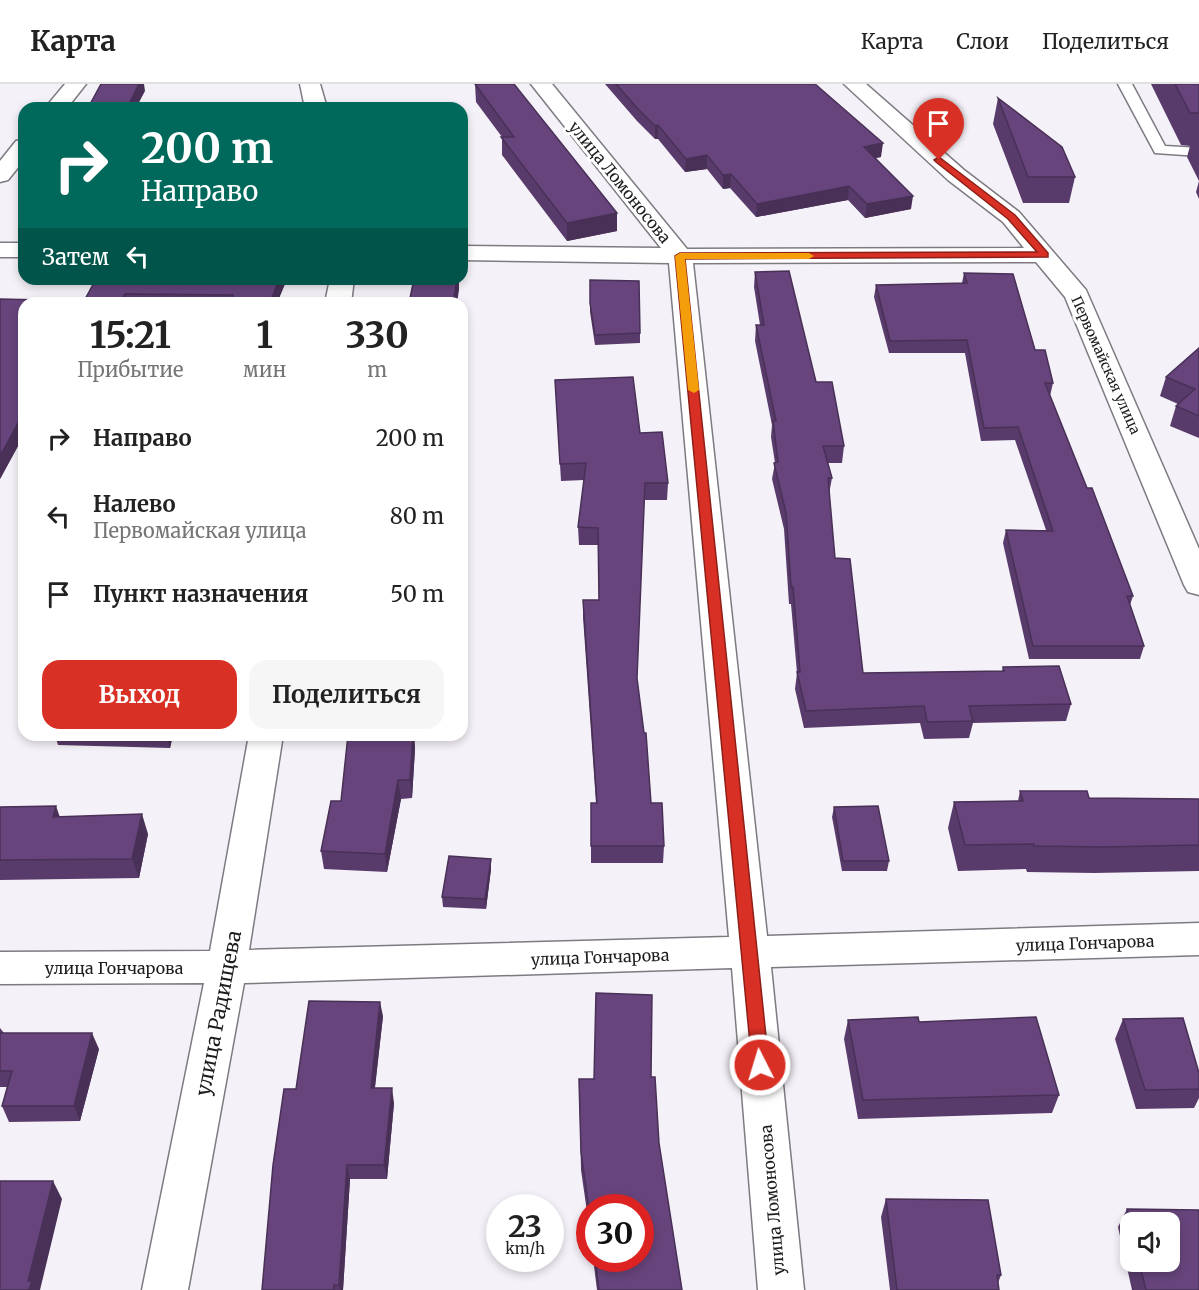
<!DOCTYPE html>
<html lang="ru">
<meta charset="utf-8">
<style>
body{margin:0;font-family:Merriweather,serif;background:#f6f6f6;color:#222;height:100vh;display:flex;flex-direction:column;font-size:22px;white-space:nowrap}
*{box-sizing:border-box;margin:0}
p{font-size:20px;color:#767676}
.icon{flex:none;width:33px;height:33px;fill:none;stroke:currentColor;stroke-width:2;stroke-linecap:round;stroke-linejoin:round}
.map{position:relative;flex:1;overflow:hidden}
.drawer{position:absolute;left:18px;top:213px;width:450px;height:444px;display:flex;flex-direction:column;background:#fff;border-radius:18px;box-shadow:0 3px 9px #0003}
.drawer>*{flex:none}
.hud{position:absolute;left:18px;top:18px;width:450px;height:183px;border-radius:18px;box-shadow:0 3px 9px #0003;background:#00695c;color:#fff;overflow:hidden}
.buttons{position:absolute;left:1120px;top:1128px;display:grid;gap:12px}
.buttons a{display:grid;place-items:center;width:60px;height:60px;border-radius:12px;background:#fff;box-shadow:0 3px 9px #0003;font-size:30px}
.speed{position:absolute;left:486px;top:1110px;display:flex;gap:12px;font-size:30px;font-weight:700;text-align:center}
.speed>*{display:grid;place-content:center;width:78px;height:78px;border-radius:50%;background:#fff;box-shadow:0 3px 9px #0003;line-height:1}
.speed small{font-size:15px;font-weight:400}
.speed .limit{border:9px solid #d22;background:#fff;color:#111}
.pin{position:absolute;display:grid;place-items:center;width:51px;height:51px;color:#fff;margin:-62px -26px;border-radius:50% 50% 50% 0;rotate:-45deg;box-shadow:0 0 6px #0007}
.pin .icon{rotate:45deg}
.me{position:absolute;width:66px;margin:-33px;rotate:355deg;stroke-linejoin:round;filter:drop-shadow(0 0 4px #0008)}
.turn{display:flex;align-items:center;gap:21px;height:126px;padding:0 24px;font-size:27px}
.turn .icon{width:78px;height:78px;stroke-width:2.5}
.turn b{display:block;font-size:42px;line-height:51px}
.then{display:flex;align-items:center;height:57px;padding:0 24px;background:#0003;gap:12px;font-size:22px}
.eta{display:flex;justify-content:space-evenly;align-items:center;height:102px;text-align:center}
.eta b{font-size:36px;font-weight:700;line-height:42px}
.action{display:flex;gap:12px;margin-top:auto;padding:12px 24px}
.action a{flex:1;height:69px;border-radius:18px;background:#d93025;color:#fff;font-size:24px;font-weight:700;line-height:69px;text-align:center}
.action a+a{background:#f6f6f6;color:#222}
ul{padding:0;list-style:none}
li{display:flex;align-items:center;gap:18px;height:78px;padding:0 24px}
li div{flex:1}
li b{display:block;font-size:22px}
li em{font-style:normal}
header{display:flex;align-items:center;gap:36px;box-sizing:border-box;height:84px;padding:0 30px;background:#fff;border-bottom:2px solid #e0e0e0}
header strong{font-size:28px}
nav{display:flex;gap:33px;margin-inline-start:auto;font-size:21px}
.map>svg:first-child{display:block}
.lines{fill:none;stroke-linecap:round;stroke-linejoin:round}
.lane-casing{stroke:#7e7a81;stroke-width:3}
.street-casing{stroke:#7e7a81;stroke-width:3}
.lane{fill:#fff;fill-rule:evenodd}
.street{fill:#fff;fill-rule:evenodd}
.wall{fill:#593b6b;fill-rule:evenodd}
.shaded-wall{fill:#483057}
.building{fill:#67457c;stroke:#483057;stroke-width:1.5}
.route{fill:#d93025;stroke:#8d1f18;stroke-width:1.5}
.slow{fill:#f59e0b}
.labels{text-anchor:middle;dominant-baseline:central;stroke-width:6;stroke-linejoin:round;paint-order:stroke}
.far-street-label{font-size:14px;fill:#1c1b1d;stroke:#fff}
.street-label{font-size:16px;fill:#1c1b1d;stroke:#fff}
.near-street-label{font-size:20px;fill:#1c1b1d;stroke:#fff}
</style>
<header>
<strong>Карта</strong>
<nav><a>Карта</a><a>Слои</a><a>Поделиться</a></nav>
</header>
<div class="map">
<svg width="1199" height="1206" viewBox="0 0 1199 1206">
<rect width="100%" height="100%" fill="#f5f1f8"/>
<g class="lines">
<defs>
<path id="lane" d="M 1118,0 L 1132,0 L 1165,62 L 1199,64 L 1199,72 L 1155,69 Z"/>
<path id="street" d="M 65,0 L 86,0 L 67,24 L 45,24 Z
M 300,0 L 320,0 L 327,24 L 305,24 Z
M 531,0 L 552,0 L 687,165 L 1024,164 L 1003,138 L 948,96 L 844,0 L 866,0 L 964,86 L 1019,128 L 1086,206 L 1199,465 L 1199,511 L 1188,508 L 1184,501 L 1065,213 L 1036,178 L 693,179 L 767,852 L 1199,839 L 1199,871 L 771,883 L 804,1206 L 758,1206 L 732,884 L 244,899 L 188,1206 L 142,1206 L 204,899 L 0,900 L 0,868 L 210,867 L 249,651 L 283,651 L 249,866 L 729,853 L 669,179 L 462,176 L 462,162 L 661,164 Z
M 24,55 L 24,76 L 8,96 L 0,98 L 0,77 L 16,57 Z
M 0,159 L 24,159 L 24,173 L 0,173 Z
M 330,195 L 354,195 L 351,219 L 325,219 Z"/>
</defs>
<!-- lane casing -->
<use href="#lane" class="lane-casing"/>
<!-- street casing -->
<use href="#street" class="street-casing"/>
<!-- lane -->
<use href="#lane" class="lane"/>
<!-- street -->
<use href="#street" class="street"/>
</g>
<!-- wall -->
<path class="wall" d="M 475,0 L 617,147 L 567,157 L 502,71 L 502,53 L 476,18 Z
M 605,0 L 815,0 L 881,73 L 876,74 L 911,125 L 865,134 L 848,116 L 756,133 L 730,104 L 723,105 L 707,85 L 685,88 L 658,55 L 655,55 L 637,37 Z
M 1151,0 L 1199,0 L 1199,115 L 1196,108 L 1199,97 L 1187,73 L 1190,62 L 1181,61 Z
M 998,14 L 1075,93 L 1069,119 L 1023,119 L 993,40 Z
M 755,188 L 816,298 L 844,362 L 842,379 L 828,379 L 832,394 L 829,410 L 835,474 L 863,589 L 1002,587 L 1003,583 L 1071,620 L 1066,637 L 973,639 L 969,654 L 924,655 L 920,639 L 804,644 L 795,605 L 797,589 L 791,520 L 789,520 L 784,445 L 772,395 L 775,379 L 771,353 L 772,341 L 755,257 L 756,241 L 760,241 L 754,203 Z
M 964,189 L 1035,266 L 1053,299 L 1050,312 L 1087,404 L 1133,512 L 1130,521 L 1144,562 L 1140,575 L 1029,575 L 1003,459 L 1006,446 L 1046,446 L 1015,356 L 981,357 L 965,269 L 889,269 L 874,213 L 876,201 L 962,199 Z
M 96,195 L 287,195 L 277,219 L 24,219 L 24,351 L 0,395 L 0,215 L 84,217 Z
M 590,196 L 640,249 L 640,259 L 595,261 L 590,228 Z
M 1199,264 L 1199,354 L 1170,342 L 1176,322 L 1178,320 L 1160,312 L 1166,293 Z
M 555,296 L 640,349 L 668,399 L 667,416 L 644,416 L 637,595 L 651,719 L 664,762 L 663,779 L 591,779 L 591,719 L 596,719 L 583,533 L 583,516 L 599,516 L 598,461 L 579,461 L 578,443 L 584,396 L 561,397 Z
M 55,651 L 173,651 L 170,664 L 58,661 Z
M 348,651 L 414,651 L 415,665 L 412,714 L 401,715 L 387,788 L 324,785 L 321,767 L 341,717 Z
M 1020,707 L 1089,714 L 1199,715 L 1199,787 L 1094,789 L 1027,788 L 1026,785 L 958,787 L 948,744 L 954,718 L 1018,717 Z
M 0,723 L 60,733 L 148,750 L 139,794 L 0,796 Z
M 834,723 L 889,777 L 887,787 L 842,787 L 832,733 Z
M 491,775 L 491,785 L 486,825 L 443,823 L 442,813 Z
M 383,932 L 375,1004 L 394,1019 L 387,1095 L 350,1095 L 343,1206 L 262,1206 L 296,1005 Z
M 1123,935 L 1199,989 L 1199,1014 L 1194,1024 L 1136,1025 L 1115,955 Z
M 848,936 L 919,938 L 1059,1011 L 1052,1029 L 858,1035 L 844,955 Z
M 0,944 L 4,949 L 99,965 L 80,1037 L 9,1038 L 2,1022 L 7,1003 L 0,1003 Z
M 579,995 L 659,1059 L 682,1206 L 597,1206 L 593,1174 L 640,1174 L 590,1124 L 590,1149 L 581,1086 Z
M 886,1115 L 1001,1191 L 998,1199 L 999,1206 L 890,1206 L 881,1133 Z
M 1127,1125 L 1199,1206 L 1132,1206 L 1118,1143 ZM 1131,1138 L 1170,1178 L 1131,1178 Z"/>
<!-- shaded-wall -->
<path class="shaded-wall" d="M 139,0 L 144,0 L 145,7 L 136,24 L 127,24 Z
M 658,41 L 658,55 L 655,55 L 655,42 Z
M 883,59 L 881,73 L 863,76 L 864,63 Z
M 707,71 L 707,85 L 685,88 L 686,75 Z
M 731,90 L 730,104 L 723,105 L 723,91 Z
M 849,102 L 848,116 L 756,133 L 757,120 Z
M 913,112 L 911,125 L 865,134 L 867,120 Z
M 617,129 L 617,147 L 567,157 L 567,139 Z
M 279,195 L 287,195 L 277,219 L 270,219 Z
M 457,195 L 459,195 L 459,206 L 457,219 L 453,219 Z
M 125,210 L 127,219 L 120,219 Z
M 24,328 L 24,351 L 0,395 L 0,372 Z
M 166,651 L 173,651 L 170,664 Z
M 413,651 L 414,651 L 415,665 L 412,714 L 410,696 Z
M 398,696 L 401,715 L 387,788 L 385,770 Z
M 56,722 L 63,742 L 53,733 Z
M 142,730 L 148,750 L 139,794 L 132,775 Z
M 491,775 L 491,785 L 486,825 L 485,815 Z
M 380,918 L 383,932 L 373,1019 L 371,1004 Z
M 92,949 L 99,965 L 80,1037 L 74,1022 Z
M 392,1004 L 394,1019 L 387,1095 L 384,1081 Z
M 347,1081 L 350,1095 L 343,1206 L 340,1206 L 339,1201 Z
M 53,1097 L 62,1115 L 40,1206 L 29,1206 L 28,1197 Z"/>
<!-- building -->
<path class="building" d="M 101,0 L 139,0 L 127,24 L 88,24 Z
M 475,0 L 514,0 L 617,129 L 567,139 L 501,53 L 514,53 Z
M 616,0 L 815,0 L 883,59 L 864,63 L 913,112 L 867,120 L 849,102 L 757,120 L 731,90 L 723,91 L 707,71 L 686,75 L 658,41 L 655,42 L 637,24 Z
M 1175,0 L 1199,0 L 1199,29 L 1190,29 Z
M 998,14 L 1062,63 L 1075,93 L 1028,93 Z
M 789,187 L 816,298 L 832,298 L 844,362 L 823,362 L 832,394 L 828,394 L 835,474 L 850,475 L 863,589 L 1004,587 L 1003,583 L 1059,582 L 1071,620 L 969,622 L 973,637 L 927,638 L 924,622 L 806,627 L 797,588 L 800,588 L 793,503 L 791,503 L 786,429 L 774,379 L 778,378 L 773,337 L 776,337 L 756,241 L 764,241 L 755,188 Z
M 964,189 L 1013,190 L 1035,266 L 1045,266 L 1053,299 L 1045,299 L 1087,404 L 1092,404 L 1133,512 L 1127,512 L 1144,562 L 1033,562 L 1006,446 L 1053,447 L 1018,343 L 984,344 L 967,256 L 890,257 L 876,201 L 967,199 Z
M 96,195 L 279,195 L 270,219 L 231,219 L 233,211 L 125,210 L 120,219 L 24,219 L 24,328 L 0,372 L 0,215 L 84,217 Z
M 414,195 L 457,195 L 453,219 L 409,219 Z
M 590,196 L 639,197 L 640,249 L 595,251 L 590,219 Z
M 1199,264 L 1199,332 L 1176,322 L 1195,305 L 1166,293 Z
M 633,293 L 640,349 L 662,348 L 668,399 L 645,399 L 637,594 L 644,649 L 646,649 L 651,719 L 662,719 L 664,762 L 591,762 L 591,719 L 597,719 L 583,516 L 599,516 L 598,444 L 578,443 L 586,379 L 560,380 L 555,296 Z
M 348,651 L 413,651 L 410,696 L 398,696 L 385,770 L 321,767 L 331,717 L 341,717 Z
M 1020,707 L 1087,707 L 1089,714 L 1199,715 L 1199,761 L 1103,763 L 1034,762 L 1034,760 L 965,761 L 954,718 L 1023,717 Z
M 56,722 L 53,733 L 142,730 L 132,775 L 0,776 L 0,723 Z
M 878,722 L 889,777 L 843,777 L 834,723 Z
M 449,772 L 491,775 L 485,815 L 442,813 Z
M 596,909 L 652,911 L 651,993 L 655,993 L 659,1059 L 682,1206 L 599,1206 L 595,1174 L 640,1174 L 640,1124 L 590,1124 L 590,1132 L 581,1068 L 579,995 L 594,995 Z
M 309,917 L 380,918 L 371,1004 L 392,1004 L 384,1081 L 347,1081 L 339,1201 L 334,1201 L 334,1206 L 262,1206 L 273,1081 L 284,1005 L 296,1005 Z
M 918,933 L 919,938 L 1036,933 L 1059,1011 L 863,1016 L 848,936 Z
M 1183,934 L 1199,989 L 1199,1005 L 1145,1006 L 1123,935 Z
M 0,949 L 92,949 L 74,1022 L 2,1022 L 12,987 L 0,987 Z
M 0,1097 L 53,1097 L 28,1197 L 32,1197 L 29,1206 L 0,1206 Z
M 886,1115 L 988,1116 L 1001,1191 L 997,1191 L 999,1206 L 897,1206 Z
M 1127,1125 L 1199,1126 L 1199,1206 L 1146,1206 L 1139,1178 L 1170,1178 L 1170,1138 L 1131,1138 L 1131,1143 Z"/>
<!-- route -->
<path class="route" d="M 939,73 L 1015,131 L 1048,169 L 1048,173 L 685,175 L 769,981 L 766,986 L 760,988 L 754,986 L 752,981 L 675,172 L 680,169 L 1037,168 L 1008,135 L 936,78 L 934,76 Z"/>
<!-- slow -->
<path class="slow" d="M 680,169 L 809,169 L 814,172 L 809,175 L 685,175 L 699,306 L 694,309 L 688,306 L 675,172 Z"/>
<g class="labels">
<!-- far-street labels -->
<g class="far-street-label">
<text transform="translate(1106 281) rotate(66)">Первомайская улица</text>
</g>
<!-- street labels -->
<g class="street-label">
<text transform="translate(620 98) rotate(51)">улица Ломоносова</text>
<text transform="translate(1085 859) rotate(-2)">улица Гончарова</text>
<text transform="translate(600 873) rotate(-2)">улица Гончарова</text>
<text x="114" y="884">улица Гончарова</text>
<text transform="translate(772 1116) rotate(-95)">улица Ломоносова</text>
</g>
<!-- near-street labels -->
<g class="near-street-label">
<text transform="translate(218 929) rotate(-79)">улица Радищева</text>
</g>
</g>
</svg>
<div class="buttons">
<a><svg class="icon" aria-label="sound" viewBox="0 0 24 24"><path d="M4 9h4l5-4v14l-5-4H4zM17 9q2 3 0 6"/></svg></a>
</div>
<div class="speed"><div>23<small>km/h</small></div><div class="limit">30</div></div>
<div class="pin" style="left:939px;top:76px;background:#d93025"><svg class="icon" aria-label="arrive" viewBox="0 0 24 24"><path d="M6 21V4h12l-3 4 3 4H6"/></svg></div>
<svg class="me" style="left:760px;top:981px" viewBox="-20 -20 40 40"><circle r="17" fill="#d93025" stroke="#fff" stroke-width="3"/><path d="M0-11L8 9 0 5-8 9z" fill="#fff"/></svg>
<div class="hud">
<div class="turn"><svg class="icon" aria-label="right" viewBox="0 0 24 24"><path d="M7 20v-9h11M14 6l5 5-5 5"/></svg><div><b>200 m</b>Направо</div></div>
<div class="then">Затем<svg class="icon" aria-label="left" viewBox="0 0 24 24"><path d="M17 20v-9H6M10 6l-5 5 5 5"/></svg></div>
</div>
<section class="drawer">
<div class="eta">
<div><b>15:21</b><p>Прибытие</p></div>
<div><b>1</b><p>мин</p></div>
<div><b>330</b><p>m</p></div>
</div>
<ul>
<li><svg class="icon" aria-label="right" viewBox="0 0 24 24"><path d="M7 20v-9h11M14 6l5 5-5 5"/></svg><div><b>Направо</b></div><em>200 m</em></li>
<li><svg class="icon" aria-label="left" viewBox="0 0 24 24"><path d="M17 20v-9H6M10 6l-5 5 5 5"/></svg><div><b>Налево</b><p>Первомайская улица</p></div><em>80 m</em></li>
<li><svg class="icon" aria-label="arrive" viewBox="0 0 24 24"><path d="M6 21V4h12l-3 4 3 4H6"/></svg><div><b>Пункт назначения</b></div><em>50 m</em></li>
</ul>
<div class="action"><a>Выход</a><a>Поделиться</a></div>
</section>
</div>
